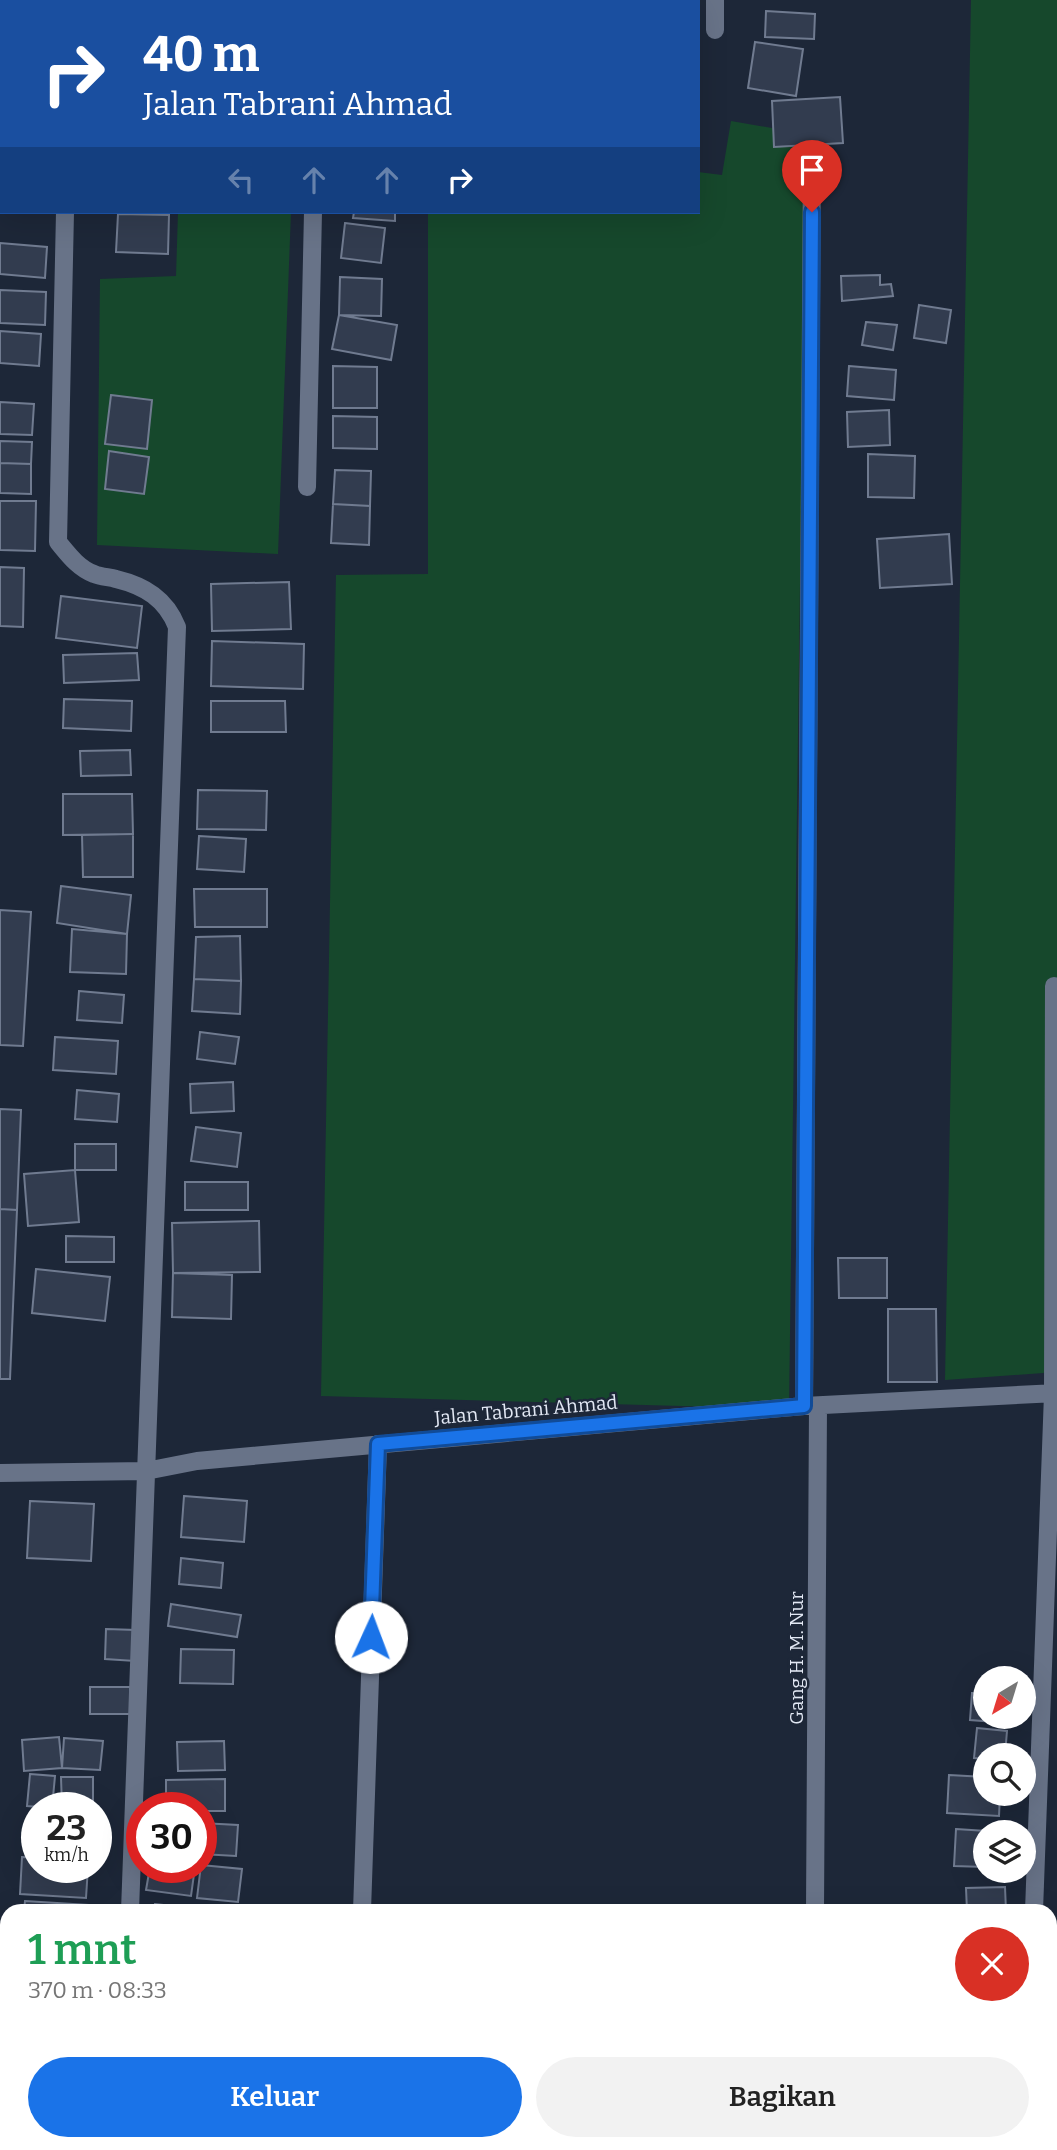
<!DOCTYPE html>
<html lang="id">
<meta charset="utf-8">
<style>
body{margin:0;font-family:Bitter,serif;background:#f2f2f2;color:#222;height:100vh;display:flex;flex-direction:column;font-size:26px;white-space:nowrap}
*{box-sizing:border-box;margin:0}
p{font-size:23px;color:#767676}
.icon{flex:none;width:38px;height:38px;fill:none;stroke:currentColor;stroke-width:2;stroke-linecap:round;stroke-linejoin:round}
.map{position:relative;flex:1;overflow:hidden}
.details{position:absolute;left:0px;top:1904px;width:1057px;height:247px;display:flex;flex-direction:column;background:#fff;border-radius:21px 21px 0 0;box-shadow:0 7px 28px #0002}
.details>*{flex:none}
.guide{position:absolute;left:0px;top:0px;width:700px;height:214px;box-shadow:0 7px 28px #0002;background:#1a4fa0;color:#fff;overflow:hidden}
.needle{width:46px;rotate:218deg}
.fabs{position:absolute;left:973px;top:1666px;display:grid;gap:14px}
.fabs a{display:grid;place-items:center;width:63px;height:63px;border-radius:50%;background:#fff;box-shadow:0 7px 28px #0002;font-size:35px}
.speed{position:absolute;left:21px;top:1792px;display:flex;gap:14px;font-size:35px;font-weight:700;text-align:center}
.speed>*{display:grid;place-content:center;width:91px;height:91px;border-radius:50%;background:#fff;box-shadow:0 7px 28px #0002;line-height:1}
.speed small{font-size:18px;font-weight:400}
.speed .limit{border:10px solid #d22;background:#fff;color:#111}
.pin{position:absolute;display:grid;place-items:center;width:60px;height:60px;color:#fff;margin:-72px -30px;border-radius:50% 50% 50% 0;rotate:-45deg;box-shadow:0 0 7px #0007}
.pin .icon{rotate:45deg}
.me{position:absolute;width:77px;margin:-38px;rotate:2deg;stroke-linejoin:round;filter:drop-shadow(0 0 5px #0008)}
.turn{display:flex;align-items:center;gap:24px;height:147px;padding:0 28px;font-size:32px}
.turn .icon{width:91px;height:91px;stroke-width:2.5}
.turn b{display:block;font-size:49px;line-height:60px}
.lanes{display:flex;align-items:center;height:66px;padding:0 28px;background:#0003;justify-content:center;gap:35px;direction:ltr}
.lanes .off{opacity:.35}
.round{display:grid;place-items:center;flex:none;width:74px;height:74px;border-radius:37px;background:#f2f2f2}
.head{display:flex;align-items:center;justify-content:space-between;height:119px;padding:0 28px}
h1{font-size:42px;font-weight:600;line-height:52px;color:#1e9e55}
.action{display:flex;gap:14px;margin-top:auto;padding:14px 28px}
.action a{flex:1;height:80px;border-radius:42px;background:#1a73e8;color:#fff;font-size:28px;font-weight:600;line-height:80px;text-align:center}
.action a+a{background:#f2f2f2;color:#222}
.map>svg:first-child{display:block}
.green{fill:#16482c}
.building{fill:#323c4f;stroke:#707b90;stroke-width:2}
.lines{fill:none;stroke-linecap:round;stroke-linejoin:round}
.minor{stroke:#687388;stroke-width:18}
.route-casing{stroke:#114b97;stroke-width:18}
.route{stroke:#1a73e8;stroke-width:12}
.labels{text-anchor:middle;dominant-baseline:central;stroke-width:5;stroke-linejoin:round;paint-order:stroke}
.street-label{font-size:19px;fill:#e2e8f4;stroke:#1d2738}
</style>
<div class="map">
<svg width="1057" height="2150" viewBox="0 0 1057 2150">
<rect width="100%" height="100%" fill="#1d2738"/>
<!-- green -->
<path class="green" d="M 971,0 L 1057,0 L 1057,1372 L 945,1380 Z
M 731,121 L 806,134 L 789,1409 L 321,1396 L 336,575 L 428,574 L 428,212 L 698,212 L 698,172 L 722,175 Z
M 178,212 L 291,212 L 278,554 L 97,545 L 100,279 L 176,276 Z"/>
<!-- building -->
<path class="building" d="M 93,0 L 179,0 L 93,2 Z
M 766,11 L 815,14 L 814,39 L 765,37 Z
M 755,42 L 803,49 L 796,96 L 748,88 Z
M 840,97 L 843,143 L 774,147 L 772,101 Z
M 354,212 L 395,212 L 395,221 L 353,218 Z
M 118,214 L 169,215 L 168,254 L 116,252 Z
M 345,223 L 385,228 L 381,263 L 341,258 Z
M 0,243 L 47,247 L 45,278 L 0,274 Z
M 880,275 L 880,285 L 891,284 L 893,296 L 842,301 L 841,276 Z
M 340,277 L 382,279 L 381,316 L 339,315 Z
M 0,290 L 46,292 L 45,325 L 0,323 Z
M 919,305 L 951,310 L 946,343 L 914,338 Z
M 339,315 L 397,325 L 391,360 L 332,349 Z
M 866,322 L 897,325 L 893,350 L 862,345 Z
M 0,331 L 41,334 L 39,366 L 0,363 Z
M 333,366 L 377,367 L 377,408 L 333,408 Z
M 849,366 L 896,370 L 894,400 L 847,396 Z
M 111,395 L 152,400 L 147,449 L 105,444 Z
M 0,402 L 34,404 L 32,435 L 0,434 Z
M 889,410 L 890,445 L 848,447 L 847,412 Z
M 333,416 L 377,417 L 377,449 L 333,448 Z
M 0,441 L 32,442 L 31,464 L 0,463 Z
M 109,451 L 149,457 L 144,494 L 105,489 Z
M 868,454 L 915,456 L 914,498 L 868,497 Z
M 0,463 L 31,464 L 31,494 L 0,493 Z
M 335,470 L 371,471 L 370,506 L 333,504 Z
M 0,501 L 36,501 L 35,551 L 0,550 Z
M 333,504 L 370,506 L 369,545 L 331,543 Z
M 949,534 L 952,584 L 880,588 L 877,539 Z
M 0,567 L 24,568 L 23,627 L 0,626 Z
M 289,582 L 291,629 L 212,631 L 211,584 Z
M 61,596 L 142,606 L 137,648 L 56,638 Z
M 212,641 L 304,644 L 303,689 L 211,686 Z
M 137,653 L 139,680 L 64,683 L 63,655 Z
M 64,699 L 132,701 L 131,731 L 63,728 Z
M 211,701 L 285,701 L 286,732 L 211,732 Z
M 130,750 L 131,775 L 81,776 L 80,751 Z
M 198,790 L 267,791 L 266,830 L 197,829 Z
M 63,794 L 132,794 L 133,834 L 63,835 Z
M 133,834 L 133,877 L 83,877 L 82,835 Z
M 199,836 L 246,839 L 244,872 L 197,869 Z
M 61,886 L 131,895 L 127,934 L 57,923 Z
M 194,889 L 267,889 L 267,927 L 195,927 Z
M 0,910 L 31,912 L 23,1046 L 0,1045 Z
M 72,929 L 127,934 L 126,974 L 70,972 Z
M 240,936 L 241,981 L 194,979 L 196,937 Z
M 194,979 L 241,981 L 240,1014 L 192,1011 Z
M 79,991 L 124,995 L 122,1023 L 77,1020 Z
M 200,1032 L 239,1037 L 235,1064 L 197,1059 Z
M 55,1037 L 118,1041 L 116,1074 L 53,1070 Z
M 233,1082 L 234,1111 L 191,1113 L 190,1084 Z
M 77,1090 L 119,1094 L 117,1122 L 75,1119 Z
M 0,1109 L 21,1110 L 17,1210 L 0,1209 Z
M 196,1127 L 241,1133 L 237,1167 L 191,1161 Z
M 75,1144 L 116,1144 L 116,1170 L 75,1170 Z
M 75,1170 L 79,1222 L 28,1226 L 24,1174 Z
M 185,1182 L 248,1182 L 248,1210 L 185,1210 Z
M 0,1209 L 17,1210 L 10,1379 L 0,1379 Z
M 259,1221 L 260,1272 L 173,1273 L 172,1223 Z
M 66,1236 L 114,1237 L 114,1262 L 66,1262 Z
M 838,1258 L 887,1258 L 887,1298 L 839,1298 Z
M 36,1269 L 110,1277 L 105,1321 L 32,1313 Z
M 173,1273 L 232,1275 L 231,1319 L 172,1317 Z
M 888,1309 L 936,1309 L 937,1382 L 888,1382 Z
M 184,1496 L 247,1501 L 244,1542 L 181,1537 Z
M 30,1501 L 94,1504 L 91,1561 L 27,1558 Z
M 181,1558 L 223,1563 L 221,1588 L 179,1584 Z
M 171,1604 L 241,1615 L 237,1637 L 168,1626 Z
M 106,1629 L 136,1630 L 135,1661 L 105,1659 Z
M 181,1649 L 234,1650 L 233,1684 L 180,1683 Z
M 90,1687 L 130,1687 L 130,1714 L 90,1714 Z
M 972,1693 L 985,1694 L 985,1717 L 1009,1717 L 1008,1723 L 970,1720 Z
M 977,1728 L 1007,1731 L 1005,1755 L 985,1755 L 985,1759 L 974,1758 Z
M 59,1737 L 62,1768 L 24,1771 L 22,1740 Z
M 64,1738 L 103,1741 L 100,1770 L 62,1768 Z
M 224,1741 L 225,1770 L 178,1771 L 177,1742 Z
M 30,1774 L 55,1776 L 52,1808 L 27,1806 Z
M 949,1775 L 985,1777 L 985,1794 L 1000,1794 L 999,1816 L 947,1813 Z
M 61,1777 L 93,1777 L 93,1808 L 62,1808 Z
M 225,1779 L 225,1811 L 201,1811 L 201,1808 L 166,1808 L 166,1780 Z
M 201,1823 L 238,1825 L 236,1856 L 201,1854 Z
M 956,1829 L 1002,1832 L 985,1832 L 985,1867 L 954,1866 Z
M 22,1857 L 37,1858 L 37,1867 L 88,1867 L 86,1898 L 20,1894 Z
M 201,1865 L 242,1869 L 238,1902 L 197,1898 Z
M 150,1867 L 195,1867 L 191,1896 L 146,1890 Z
M 1005,1887 L 1006,1911 L 967,1911 L 966,1888 Z
M 25,1901 L 88,1905 L 87,1911 L 24,1911 Z
M 155,1904 L 197,1909 L 197,1911 L 154,1911 Z
M 923,2144 L 1002,2144 L 1002,2150 L 923,2150 Z
M 43,2145 L 81,2146 L 81,2150 L 43,2150 Z"/>
<g class="lines">
<!-- minor -->
<path class="minor" d="M 69,2 L 69,0
M 318,2 L 318,0
M 512,2 L 512,0
M 715,30 L 715,0
M 65,212 L 58,542 C 68,554 78,568 94,574 C 101,577 109,577 116,579 C 145,586 166,599 177,627 L 130,1911
M 307,487 L 313,212
M 804,1406 L 812,156
M 0,1473 L 146,1471 L 197,1461 L 804,1406 L 1057,1393
M 362,1911 L 378,1444
M 815,1911 L 818,1406
M 1034,1911 L 1053,1394 L 1054,986
M 121,2150 L 121,2144
M 354,2150 L 354,2144
M 583,2150 L 583,2144
M 815,2150 L 815,2144
M 1026,2150 L 1026,2144"/>
</g>
<g class="lines">
<defs>
<path id="route" d="M 371,1637 L 378,1444 L 804,1406 L 812,212"/>
</defs>
<!-- route casing -->
<use href="#route" class="route-casing"/>
<!-- route -->
<use href="#route" class="route"/>
</g>
<g class="labels">
<!-- street labels -->
<g class="street-label">
<text transform="translate(526 1410) rotate(-5)">Jalan Tabrani Ahmad</text>
<text transform="translate(796 1658) rotate(-90)">Gang H. M. Nur</text>
</g>
</g>
</svg>
<div class="fabs">
<a><svg class="needle" viewBox="-14 -14 28 28"><path d="M0-13l5 13h-10z" fill="#e53935"/><path d="M0 13l5-13h-10z" fill="#767676"/></svg></a>
<a><svg class="icon" aria-label="search" viewBox="0 0 24 24"><circle cx="10" cy="10" r="6"/><path d="M15 15l6 6"/></svg></a>
<a><svg class="icon" aria-label="layers" viewBox="0 0 24 24"><path d="M12 4l9 5-9 5-9-5zM3 14l9 5 9-5"/></svg></a>
</div>
<div class="speed"><div>23<small>km/h</small></div><div class="limit">30</div></div>
<div class="pin" style="left:812px;top:212px;background:#d93025"><svg class="icon" aria-label="arrive" viewBox="0 0 24 24"><path d="M6 21V4h12l-3 4 3 4H6"/></svg></div>
<svg class="me" style="left:371px;top:1637px" viewBox="-20 -20 40 40"><circle r="19" fill="#fff"/><path d="M0-13L10 11 0 6-10 11z" fill="#1a73e8"/></svg>
<div class="guide">
<div class="turn"><svg class="icon" aria-label="right" viewBox="0 0 24 24"><path d="M7 20v-9h11M14 6l5 5-5 5"/></svg><div><b>40 m</b>Jalan Tabrani Ahmad</div></div>
<div class="lanes"><svg class="icon off" aria-label="left" viewBox="0 0 24 24"><path d="M17 20v-9H6M10 6l-5 5 5 5"/></svg><svg class="icon off" aria-label="ahead" viewBox="0 0 24 24"><path d="M12 20V5M6 11l6-6 6 6"/></svg><svg class="icon off" aria-label="ahead" viewBox="0 0 24 24"><path d="M12 20V5M6 11l6-6 6 6"/></svg><svg class="icon" aria-label="right" viewBox="0 0 24 24"><path d="M7 20v-9h11M14 6l5 5-5 5"/></svg></div>
</div>
<section class="details">
<div class="head"><div><h1>1 mnt</h1><p>370 m · 08:33</p></div><a class="round" style="background:#d93025;color:#fff"><svg class="icon" aria-label="close" viewBox="0 0 24 24"><path d="M6 6l12 12M18 6L6 18"/></svg></a></div>
<div class="action"><a>Keluar</a><a>Bagikan</a></div>
</section>
</div>
